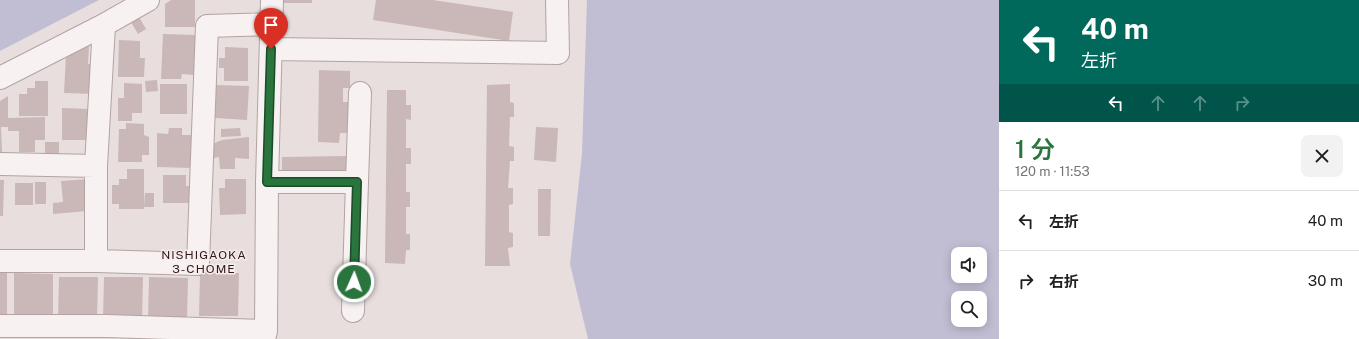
<!DOCTYPE html>
<html lang="ja">
<meta charset="utf-8">
<style>
body{margin:0;font-family:"Public Sans","Noto Sans JP",sans-serif;background:#f2f2f2;color:#202124;height:100vh;display:flex;flex-direction:column;font-size:15px;white-space:nowrap}
*{box-sizing:border-box;margin:0}
p{font-size:13px;color:#757577}
.icon{flex:none;width:22px;height:22px;fill:none;stroke:currentColor;stroke-width:2;stroke-linecap:round;stroke-linejoin:round}
.map{position:relative;flex:1;overflow:hidden}
.panel{display:flex;flex-direction:column;background:#fff;width:360px}
.panel>*{flex:none}
.hud{background:#00695c;color:#fff;overflow:hidden}
.fabs{position:absolute;left:951px;top:247px;display:grid;gap:8px}
.fabs a{display:grid;place-items:center;width:36px;height:36px;border-radius:8px;background:#fff;box-shadow:0 2px 10px #0003;font-size:20px}
.pin{position:absolute;display:grid;place-items:center;width:34px;height:34px;color:#fff;margin:-41px -17px;border-radius:50% 50% 50% 0;rotate:-45deg;box-shadow:0 0 4px #0007}
.pin .icon{rotate:45deg}
.me{position:absolute;width:44px;margin:-22px;rotate:2deg;stroke-linejoin:round;filter:drop-shadow(0 0 3px #0008)}
.turn{display:flex;align-items:center;gap:14px;height:84px;padding:0 16px;font-size:18px}
.turn .icon{width:52px;height:52px;stroke-width:2.5}
.turn b{display:block;font-size:28px;line-height:34px}
.lanes{display:flex;align-items:center;height:38px;padding:0 16px;background:#0003;justify-content:center;gap:20px;direction:ltr}
.lanes .off{opacity:.35}
.round{display:grid;place-items:center;flex:none;width:42px;height:42px;border-radius:8px;background:#f2f2f2}
.summary{display:flex;align-items:center;justify-content:space-between;height:68px;padding:0 16px}
h1{font-size:24px;font-weight:600;line-height:30px;color:#29753d}
ul{padding:0;list-style:none}
li{display:flex;align-items:center;gap:12px;height:60px;padding:0 16px;border-top:1px solid #e0e0e0}
li div{flex:1}
li b{display:block;font-size:15px}
li em{font-style:normal}
main{display:flex;flex:1;min-height:0}
.map>svg:first-child{display:block}
.green{fill:#c1bed4;fill-rule:evenodd}
.building{fill:#c9b8b7}
.lines{fill:none;stroke-linecap:round;stroke-linejoin:round}
.minor-casing{stroke:#b3a3a3;stroke-width:24}
.minor{stroke:#f7f1f1;stroke-width:22}
.route-casing{stroke:#1b4c28;stroke-width:10}
.route{stroke:#29753d;stroke-width:7}
.labels{text-anchor:middle;dominant-baseline:central;stroke-width:3;stroke-linejoin:round;paint-order:stroke}
.neighbourhood-label{font-size:12px;letter-spacing:1px;fill:#321918;stroke:#f6edee}
</style>
<main>
<div class="map">
<svg width="999" height="339" viewBox="0 0 999 339">
<rect width="100%" height="100%" fill="#e9dede"/>
<!-- green -->
<path class="green" d="M 0,0 L 99,0 L 0,51 Z
M 587,0 L 999,0 L 999,339 L 588,339 L 570,264 L 582,153 ZM 958,254 L 980,254 L 980,276 L 958,276 ZM 958,298 L 980,298 L 980,320 L 958,320 Z"/>
<!-- building -->
<path class="building" d="M 171,0 L 195,0 L 195,27 L 165,27 L 165,4 Z
M 284,0 L 312,0 L 312,3 L 284,3 Z
M 376,0 L 433,0 L 513,12 L 509,41 L 373,20 Z
M 139,17 L 146,29 L 138,34 L 131,22 Z
M 163,34 L 196,35 L 194,75 L 182,74 L 181,79 L 161,79 Z
M 119,40 L 140,41 L 140,58 L 145,58 L 144,77 L 118,77 Z
M 89,46 L 88,64 L 94,64 L 93,94 L 64,93 L 66,55 Z
M 225,47 L 248,48 L 248,81 L 224,81 L 224,68 L 219,68 L 219,58 L 225,58 Z
M 319,70 L 350,71 L 350,88 L 343,88 L 343,102 L 348,102 L 348,133 L 340,133 L 339,143 L 318,142 Z
M 157,80 L 158,91 L 146,92 L 145,81 Z
M 35,81 L 48,81 L 48,116 L 19,116 L 19,94 L 27,94 L 27,88 L 35,88 Z
M 124,83 L 142,84 L 142,113 L 132,113 L 132,121 L 118,121 L 118,98 L 124,98 Z
M 160,84 L 187,84 L 187,114 L 160,114 Z
M 510,84 L 510,102 L 514,103 L 514,117 L 510,117 L 509,146 L 514,147 L 514,161 L 510,161 L 508,188 L 513,188 L 513,204 L 509,205 L 509,232 L 513,233 L 513,247 L 508,248 L 510,266 L 485,266 L 487,85 Z
M 216,85 L 249,86 L 247,120 L 215,118 Z
M 387,90 L 406,90 L 406,105 L 411,105 L 411,120 L 406,119 L 406,148 L 411,148 L 411,164 L 406,164 L 406,192 L 410,192 L 410,207 L 406,207 L 406,234 L 410,234 L 410,250 L 406,250 L 405,264 L 385,263 Z
M 8,96 L 8,127 L 1,127 L 2,152 L 0,152 L 0,101 Z
M 62,108 L 89,109 L 89,140 L 62,140 Z
M 45,117 L 45,140 L 35,140 L 35,152 L 19,152 L 19,131 L 8,131 L 8,118 Z
M 126,123 L 144,124 L 144,135 L 149,137 L 149,155 L 142,155 L 142,162 L 118,162 L 119,129 L 126,129 Z
M 536,127 L 558,128 L 556,162 L 534,160 Z
M 169,128 L 182,128 L 182,135 L 192,135 L 191,168 L 157,167 L 157,133 L 168,134 Z
M 240,128 L 241,136 L 221,137 L 221,129 Z
M 249,137 L 249,159 L 235,158 L 235,169 L 220,169 L 219,157 L 208,159 L 207,146 L 222,140 Z
M 45,142 L 59,142 L 59,157 L 45,158 Z
M 346,156 L 346,176 L 282,177 L 282,157 Z
M 127,169 L 144,169 L 144,209 L 119,209 L 119,204 L 112,204 L 112,185 L 119,185 L 119,179 L 127,179 Z
M 163,175 L 186,175 L 186,186 L 192,186 L 192,203 L 163,203 Z
M 89,179 L 87,211 L 53,214 L 53,203 L 63,202 L 61,181 Z
M 225,179 L 246,179 L 246,214 L 220,215 L 219,188 L 225,188 Z
M 0,180 L 4,180 L 3,216 L 0,216 Z
M 35,182 L 46,182 L 46,204 L 35,204 Z
M 15,183 L 33,183 L 33,205 L 15,205 Z
M 538,189 L 551,189 L 550,236 L 538,236 Z
M 145,193 L 154,193 L 154,207 L 144,207 Z
M 0,273 L 7,273 L 7,316 L 0,315 Z
M 14,273 L 53,274 L 53,317 L 14,316 Z
M 200,273 L 239,273 L 238,316 L 199,316 Z
M 59,277 L 98,277 L 97,320 L 58,319 Z
M 104,277 L 143,277 L 142,320 L 103,319 Z
M 149,277 L 188,278 L 187,321 L 148,320 Z"/>
<g class="lines">
<defs>
<path id="minor" d="M 271,49 L 558,53 L 557,0
M 0,78 L 104,25 L 148,0
M 0,164 L 96,166
M 267,182 L 357,182 L 353,311
M 357,182 L 360,93
M 0,261 L 96,261 L 198,264 L 207,26 L 271,24
M 96,261 L 96,166 L 104,25
M 0,326 L 106,326 L 266,331
M 264,339 L 266,331 L 267,182 L 272,0"/>
</defs>
<!-- minor casing -->
<use href="#minor" class="minor-casing"/>
<!-- minor -->
<use href="#minor" class="minor"/>
</g>
<g class="lines">
<defs>
<path id="route" d="M 271,49 L 267,182 L 357,182 L 354,282"/>
</defs>
<!-- route casing -->
<use href="#route" class="route-casing"/>
<!-- route -->
<use href="#route" class="route"/>
</g>
<g class="labels">
<!-- neighbourhood labels -->
<g class="neighbourhood-label">
<text x="204" y="255">NISHIGAOKA<tspan x="204" dy="14">3-CHOME</tspan></text>
</g>
</g>
</svg>
<div class="fabs">
<a><svg class="icon" aria-label="sound" viewBox="0 0 24 24"><path d="M4 9h4l5-4v14l-5-4H4zM17 9q2 3 0 6"/></svg></a>
<a><svg class="icon" aria-label="search" viewBox="0 0 24 24"><circle cx="10" cy="10" r="6"/><path d="M15 15l6 6"/></svg></a>
</div>
<div class="pin" style="left:271px;top:49px;background:#d93025"><svg class="icon" aria-label="arrive" viewBox="0 0 24 24"><path d="M6 21V4h12l-3 4 3 4H6"/></svg></div>
<svg class="me" style="left:354px;top:282px" viewBox="-20 -20 40 40"><circle r="17" fill="#29753d" stroke="#fff" stroke-width="3"/><path d="M0-11L8 9 0 5-8 9z" fill="#fff"/></svg>
</div>
<section class="panel">
<div class="hud">
<div class="turn"><svg class="icon" aria-label="left" viewBox="0 0 24 24"><path d="M17 20v-9H6M10 6l-5 5 5 5"/></svg><div><b>40 m</b>左折</div></div>
<div class="lanes"><svg class="icon" aria-label="left" viewBox="0 0 24 24"><path d="M17 20v-9H6M10 6l-5 5 5 5"/></svg><svg class="icon off" aria-label="ahead" viewBox="0 0 24 24"><path d="M12 20V5M6 11l6-6 6 6"/></svg><svg class="icon off" aria-label="ahead" viewBox="0 0 24 24"><path d="M12 20V5M6 11l6-6 6 6"/></svg><svg class="icon off" aria-label="right" viewBox="0 0 24 24"><path d="M7 20v-9h11M14 6l5 5-5 5"/></svg></div>
</div>
<div class="summary"><div><h1>1 分</h1><p>120 m · 11:53</p></div><a class="round"><svg class="icon" aria-label="close" viewBox="0 0 24 24"><path d="M6 6l12 12M18 6L6 18"/></svg></a></div>
<ul>
<li><svg class="icon" aria-label="left" viewBox="0 0 24 24"><path d="M17 20v-9H6M10 6l-5 5 5 5"/></svg><div><b>左折</b></div><em>40 m</em></li>
<li><svg class="icon" aria-label="right" viewBox="0 0 24 24"><path d="M7 20v-9h11M14 6l5 5-5 5"/></svg><div><b>右折</b></div><em>30 m</em></li>
</ul>
</section>
</main>
